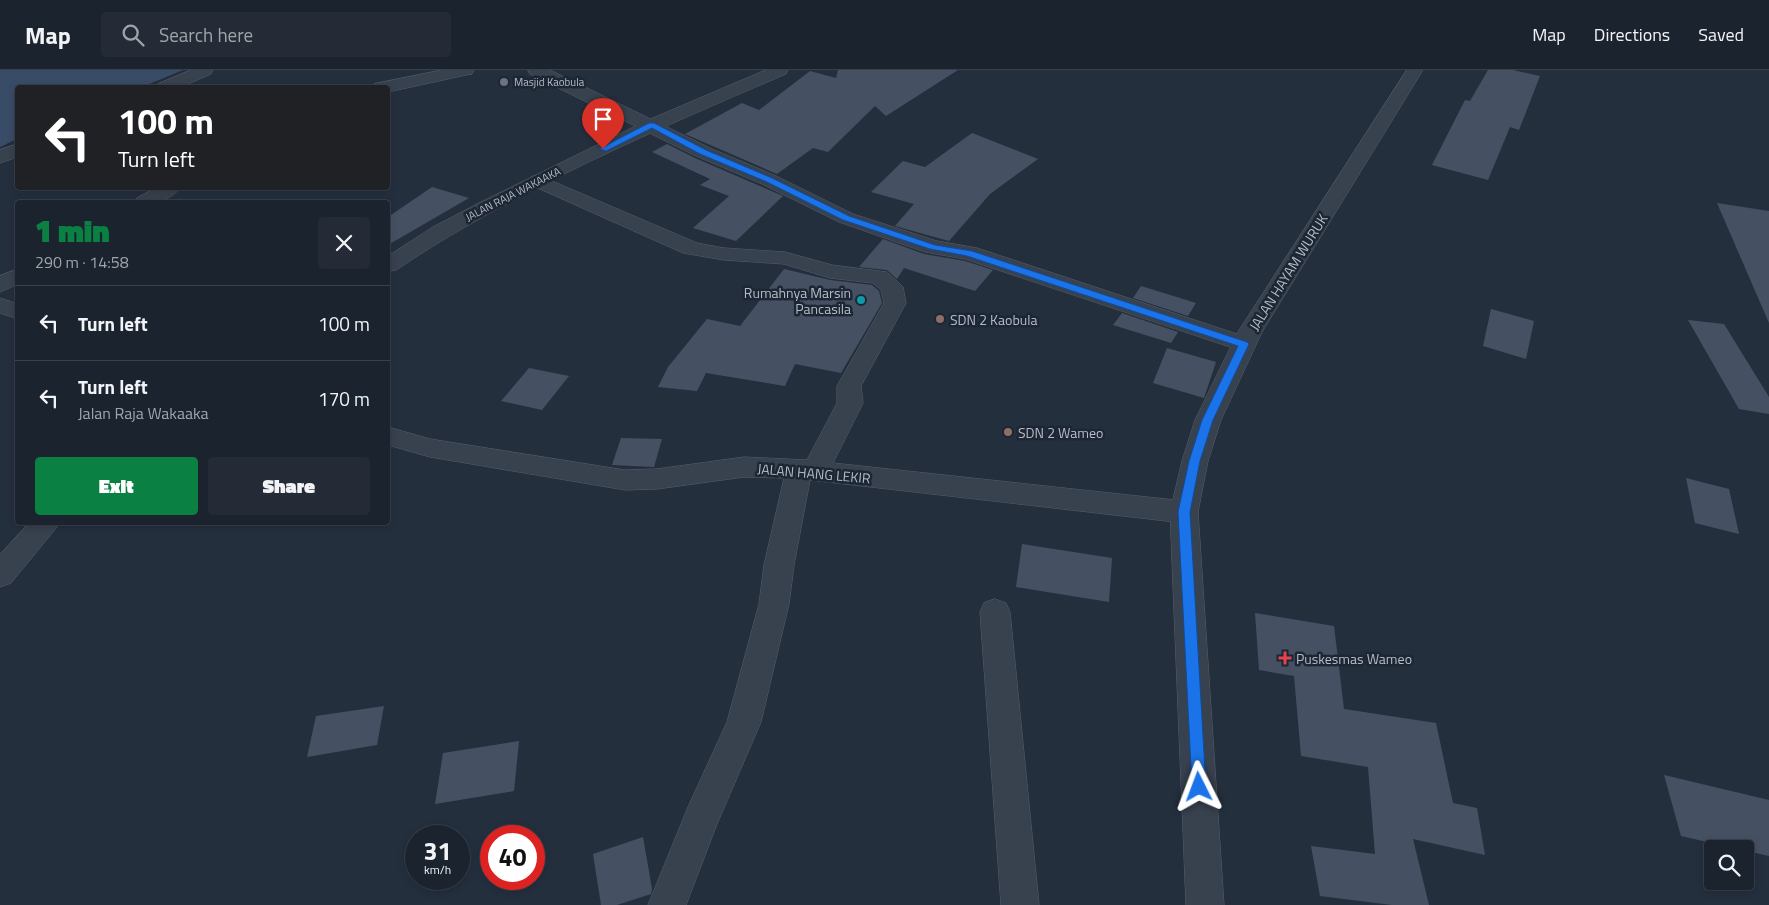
<!DOCTYPE html>
<meta charset="utf-8">
<style>
body{margin:0;font-family:"Titillium Web",sans-serif;background:#242b36;color:#f1f3f6;height:100vh;display:flex;flex-direction:column;font-size:19px;white-space:nowrap}
*{box-sizing:border-box;margin:0}
p{font-size:16px;color:#a0a4aa}
.icon{flex:none;width:28px;height:28px;fill:none;stroke:currentColor;stroke-width:2;stroke-linecap:round;stroke-linejoin:round}
.map{position:relative;flex:1;overflow:hidden}
.details{position:absolute;left:15px;top:130px;width:375px;height:325px;display:flex;flex-direction:column;background:#1b232e;border-radius:5px;box-shadow:0 2px 8px #0003,0 0 0 1px #39404a}
.details>*{flex:none}
.banner{position:absolute;left:15px;top:15px;width:375px;height:105px;border-radius:5px;box-shadow:0 2px 8px #0003,0 0 0 1px #39404a;background:#202124;color:#fff;overflow:hidden}
.buttons{position:absolute;left:1704px;top:770px;display:grid;gap:10px}
.buttons a{display:grid;place-items:center;width:50px;height:50px;border-radius:5px;background:#1b232e;box-shadow:0 2px 8px #0003,0 0 0 1px #39404a;font-size:25px}
.speed{position:absolute;left:405px;top:755px;display:flex;gap:10px;font-size:25px;font-weight:700;text-align:center}
.speed>*{display:grid;place-content:center;width:65px;height:65px;border-radius:50%;background:#1b232e;box-shadow:0 2px 8px #0003,0 0 0 1px #39404a;line-height:1}
.speed small{font-size:12px;font-weight:400}
.speed .limit{border:8px solid #d22;background:#fff;color:#111}
.pin{position:absolute;display:grid;place-items:center;width:42px;height:42px;color:#fff;margin:-51px -21px;border-radius:50% 50% 50% 0;rotate:-45deg;box-shadow:0 0 5px #0007}
.pin .icon{rotate:45deg}
.me{position:absolute;width:55px;margin:-28px;rotate:357deg;stroke-linejoin:round;filter:drop-shadow(0 0 4px #0008)}
.turn{display:flex;align-items:center;gap:18px;height:105px;padding:0 20px;font-size:22px}
.turn .icon{width:65px;height:65px;stroke-width:2.5}
.turn b{display:block;font-size:35px;line-height:42px}
.round{display:grid;place-items:center;flex:none;width:52px;height:52px;border-radius:5px;background:#242b36}
.summary{display:flex;align-items:center;justify-content:space-between;height:85px;padding:0 20px}
h1{font-size:30px;font-weight:800;line-height:38px;color:#0b8043}
.button{display:flex;gap:10px;margin-top:auto;padding:10px 20px}
.button a{flex:1;height:58px;border-radius:5px;background:#0b8043;color:#fff;font-size:20px;font-weight:800;line-height:58px;text-align:center}
.button a+a{background:#242b36;color:#f1f3f6}
ul{padding:0;list-style:none}
li{display:flex;align-items:center;gap:15px;height:75px;padding:0 20px;border-top:1px solid #39404a}
li div{flex:1}
li b{display:block;font-size:19px}
li em{font-style:normal}
header{display:flex;align-items:center;gap:30px;box-sizing:border-box;height:70px;padding:0 25px;background:#1b232e;border-bottom:1px solid #39404a}
header strong{font-size:24px}
nav{display:flex;gap:28px;margin-inline-start:auto;font-size:18px}
.search{width:350px;height:45px;background:#242b36;display:flex;align-items:center;gap:12px;box-sizing:border-box;padding:0 18px;border-radius:5px;color:#a0a4aa;font-size:19px}
.map>svg:first-child{display:block}
.water{fill:#394c67}
.building{fill:#455162}
.lines{fill:none;stroke-linecap:round;stroke-linejoin:round}
.minor-casing{stroke:#565f6c;stroke-width:1}
.tertiary-casing{stroke:#565f6c;stroke-width:1}
.minor{fill:#38414e;fill-rule:evenodd}
.tertiary{fill:#38414e;fill-rule:evenodd}
.route{fill:#1a73e8;stroke:#114b97}
.worship-dot{fill:#6b7280;stroke:#1d2633;stroke-width:2}
.culture-dot{fill:#0f9aa8;stroke:#1d2633;stroke-width:2}
.education-dot{fill:#8d6e63;stroke:#1d2633;stroke-width:2}
.health-dot{fill:#e0444e;stroke:#1d2633;stroke-width:2}
.labels{text-anchor:middle;dominant-baseline:central;stroke-width:5;stroke-linejoin:round;paint-order:stroke}
.far-poi-label{font-size:11px;fill:#b4bcc9;stroke:#1d2633;text-anchor:start}
.far-street-label{font-size:11px;fill:#b4bcc9;stroke:#1d2633}
.street-label{font-size:14px;fill:#b4bcc9;stroke:#1d2633}
.poi-label{font-size:14px;fill:#b4bcc9;stroke:#1d2633;text-anchor:start}
</style>
<header>
<strong>Map</strong>
<div class="search"><svg class="icon" aria-label="search" viewBox="0 0 24 24"><circle cx="10" cy="10" r="6"/><path d="M15 15l6 6"/></svg>Search here</div>
<nav><a>Map</a><a>Directions</a><a>Saved</a></nav>
</header>
<div class="map">
<svg width="1769" height="835" viewBox="0 0 1769 835">
<rect width="100%" height="100%" fill="#242f3e"/>
<!-- water -->
<path class="water" d="M 0,0 L 183,0 L 142,17 L 18,18 L 17,69 L 0,77 Z"/>
<!-- building -->
<path class="building" d="M 838,0 L 958,0 L 886,46 L 875,36 L 828,82 L 813,78 L 777,104 L 685,64 L 742,33 L 759,40 L 810,1 L 836,8 Z
M 1488,0 L 1513,0 L 1540,6 L 1519,60 L 1510,57 L 1488,110 L 1432,95 L 1465,30 L 1470,31 Z
M 972,63 L 1038,89 L 990,124 L 949,171 L 895,156 L 914,134 L 871,122 L 903,91 L 925,97 Z
M 667,74 L 695,88 L 783,126 L 736,171 L 693,158 L 729,126 L 700,115 L 710,109 L 652,82 Z
M 432,117 L 469,128 L 388,175 L 388,147 Z
M 1717,133 L 1769,141 L 1769,253 Z
M 883,169 L 924,184 L 965,191 L 993,200 L 975,221 L 904,198 L 897,209 L 887,200 L 859,197 Z
M 784,199 L 830,210 L 872,215 L 879,221 L 882,233 L 841,303 L 795,294 L 785,316 L 706,303 L 697,321 L 658,317 L 668,297 L 707,249 L 740,256 Z
M 1141,216 L 1196,233 L 1188,246 L 1133,228 Z
M 1491,239 L 1534,251 L 1526,289 L 1483,276 Z
M 1122,243 L 1178,262 L 1171,273 L 1113,255 Z
M 1688,250 L 1724,254 L 1769,327 L 1769,344 L 1739,339 Z
M 1167,278 L 1216,292 L 1204,328 L 1153,313 Z
M 529,298 L 569,306 L 542,340 L 501,331 Z
M 621,368 L 662,369 L 654,397 L 612,395 Z
M 1686,408 L 1729,419 L 1739,464 L 1695,453 Z
M 1022,474 L 1112,488 L 1109,532 L 1016,517 Z
M 1255,543 L 1334,556 L 1344,639 L 1436,653 L 1453,733 L 1477,738 L 1485,785 L 1413,769 L 1429,835 L 1392,835 L 1320,826 L 1311,776 L 1375,784 L 1368,697 L 1301,686 L 1294,606 L 1259,600 Z
M 384,636 L 377,675 L 307,687 L 316,646 Z
M 519,671 L 514,721 L 435,734 L 443,683 Z
M 1664,705 L 1769,730 L 1769,786 L 1681,766 Z
M 643,767 L 652,819 L 651,824 L 617,835 L 601,835 L 593,784 Z"/>
<g class="lines">
<defs>
<path id="minor" d="M 442,0 L 474,0 L 472,4 L 466,5 L 388,22 L 388,18 L 372,18 L 374,14 Z
M 528,0 L 550,0 L 710,78 L 776,106 L 853,144 L 937,171 L 977,178 L 1252,269 L 1256,274 L 1252,279 L 1244,282 L 1236,279 L 965,189 L 925,182 L 839,152 L 762,114 L 696,86 L 530,4 Z
M 538,105 L 697,173 L 724,178 L 785,182 L 832,195 L 887,202 L 903,217 L 906,233 L 861,316 L 863,333 L 833,393 L 1184,431 L 1194,434 L 1198,442 L 1194,450 L 1184,453 L 810,410 L 794,495 L 789,534 L 761,652 L 717,754 L 686,835 L 648,835 L 688,737 L 727,652 L 759,534 L 764,495 L 784,408 L 744,407 L 657,419 L 625,420 L 430,387 L 388,375 L 388,357 L 430,369 L 625,400 L 657,399 L 744,387 L 807,390 L 837,333 L 837,316 L 884,233 L 881,220 L 873,213 L 830,208 L 784,194 L 724,190 L 683,183 L 531,115 L 528,111 L 531,107 Z
M 156,118 L 180,118 C 170,132 150,134 134,132 L 137,128 Z
M 18,199 L 18,214 L 0,222 L 0,206 Z
M 0,228 L 18,234 L 18,249 L 0,243 Z
M 995,529 L 1006,533 L 1010,542 L 1039,835 L 1001,835 L 980,542 L 984,533 Z"/>
<path id="tertiary" d="M 191,0 L 213,0 L 211,4 L 179,18 L 156,18 L 158,14 Z
M 766,0 L 788,0 L 786,4 C 653,61 517,119 396,200 L 388,201 L 388,186 L 433,157 L 477,134 L 646,51 Z
M 1407,0 L 1423,0 L 1262,262 L 1221,350 L 1208,391 L 1198,442 L 1224,835 L 1186,835 L 1170,442 L 1182,391 L 1195,350 L 1238,262 Z
M 18,74 L 18,87 L 0,93 L 0,80 Z
M 30,452 L 61,452 L 11,513 L 0,517 L 0,485 Z"/>
</defs>
<!-- minor casing -->
<use href="#minor" class="minor-casing"/>
<!-- tertiary casing -->
<use href="#tertiary" class="tertiary-casing"/>
<!-- minor -->
<use href="#minor" class="minor"/>
<!-- tertiary -->
<use href="#tertiary" class="tertiary"/>
</g>
<!-- route -->
<path class="route" d="M 649,53 L 654,53 L 706,80 L 772,108 L 849,146 L 935,175 L 972,181 L 1247,272 L 1249,274 L 1213,350 L 1200,391 L 1190,442 L 1206,717 L 1204,722 L 1199,724 L 1194,722 L 1192,717 L 1178,442 L 1189,391 L 1202,350 L 1238,276 L 967,186 L 930,179 L 843,150 L 767,112 L 700,84 L 652,58 L 606,81 L 599,79 Z"/>
<!-- markers -->
<circle class="worship-dot" cx="504" cy="12" r="5"/>
<circle class="culture-dot" cx="861" cy="230" r="5"/>
<g class="education-dot">
<circle cx="940" cy="249" r="5"/>
<circle cx="1008" cy="362" r="5"/>
</g>
<path class="health-dot" d="M1282.5 580.5h5v5h5v5h-5v5h-5v-5h-5v-5h5z"/>
<g class="labels">
<!-- far-poi labels -->
<g class="far-poi-label">
<text x="514" y="12">Masjid Kaobula</text>
</g>
<!-- far-street labels -->
<g class="far-street-label">
<text transform="translate(513 124) rotate(-27)">JALAN RAJA WAKAAKA</text>
</g>
<!-- street labels -->
<g class="street-label">
<text transform="translate(1288 202) rotate(-58)">JALAN HAYAM WURUK</text>
<text transform="translate(814 403) rotate(5)">JALAN HANG LEKIR</text>
</g>
<!-- poi labels -->
<g class="poi-label">
<text x="851" y="222" text-anchor="end">Rumahnya Marsin<tspan x="851" dy="16">Pancasila</tspan></text>
<text x="950" y="249">SDN 2 Kaobula</text>
<text x="1018" y="362">SDN 2 Wameo</text>
<text x="1296" y="588">Puskesmas Wameo</text>
</g>
</g>
</svg>
<div class="buttons">
<a><svg class="icon" aria-label="search" viewBox="0 0 24 24"><circle cx="10" cy="10" r="6"/><path d="M15 15l6 6"/></svg></a>
</div>
<div class="speed"><div>31<small>km/h</small></div><div class="limit">40</div></div>
<div class="pin" style="left:603px;top:79px;background:#d93025"><svg class="icon" aria-label="arrive" viewBox="0 0 24 24"><path d="M6 21V4h12l-3 4 3 4H6"/></svg></div>
<svg class="me" style="left:1199px;top:717px" viewBox="-20 -20 40 40"><path d="M0-17L14 15 0 8-14 15z" fill="#1a73e8" stroke="#fff" stroke-width="4"/></svg>
<div class="banner">
<div class="turn"><svg class="icon" aria-label="left" viewBox="0 0 24 24"><path d="M17 20v-9H6M10 6l-5 5 5 5"/></svg><div><b>100 m</b>Turn left</div></div>
</div>
<section class="details">
<div class="summary"><div><h1>1 min</h1><p>290 m · 14:58</p></div><a class="round"><svg class="icon" aria-label="close" viewBox="0 0 24 24"><path d="M6 6l12 12M18 6L6 18"/></svg></a></div>
<ul>
<li><svg class="icon" aria-label="left" viewBox="0 0 24 24"><path d="M17 20v-9H6M10 6l-5 5 5 5"/></svg><div><b>Turn left</b></div><em>100 m</em></li>
<li><svg class="icon" aria-label="left" viewBox="0 0 24 24"><path d="M17 20v-9H6M10 6l-5 5 5 5"/></svg><div><b>Turn left</b><p>Jalan Raja Wakaaka</p></div><em>170 m</em></li>
</ul>
<div class="button"><a>Exit</a><a>Share</a></div>
</section>
</div>
